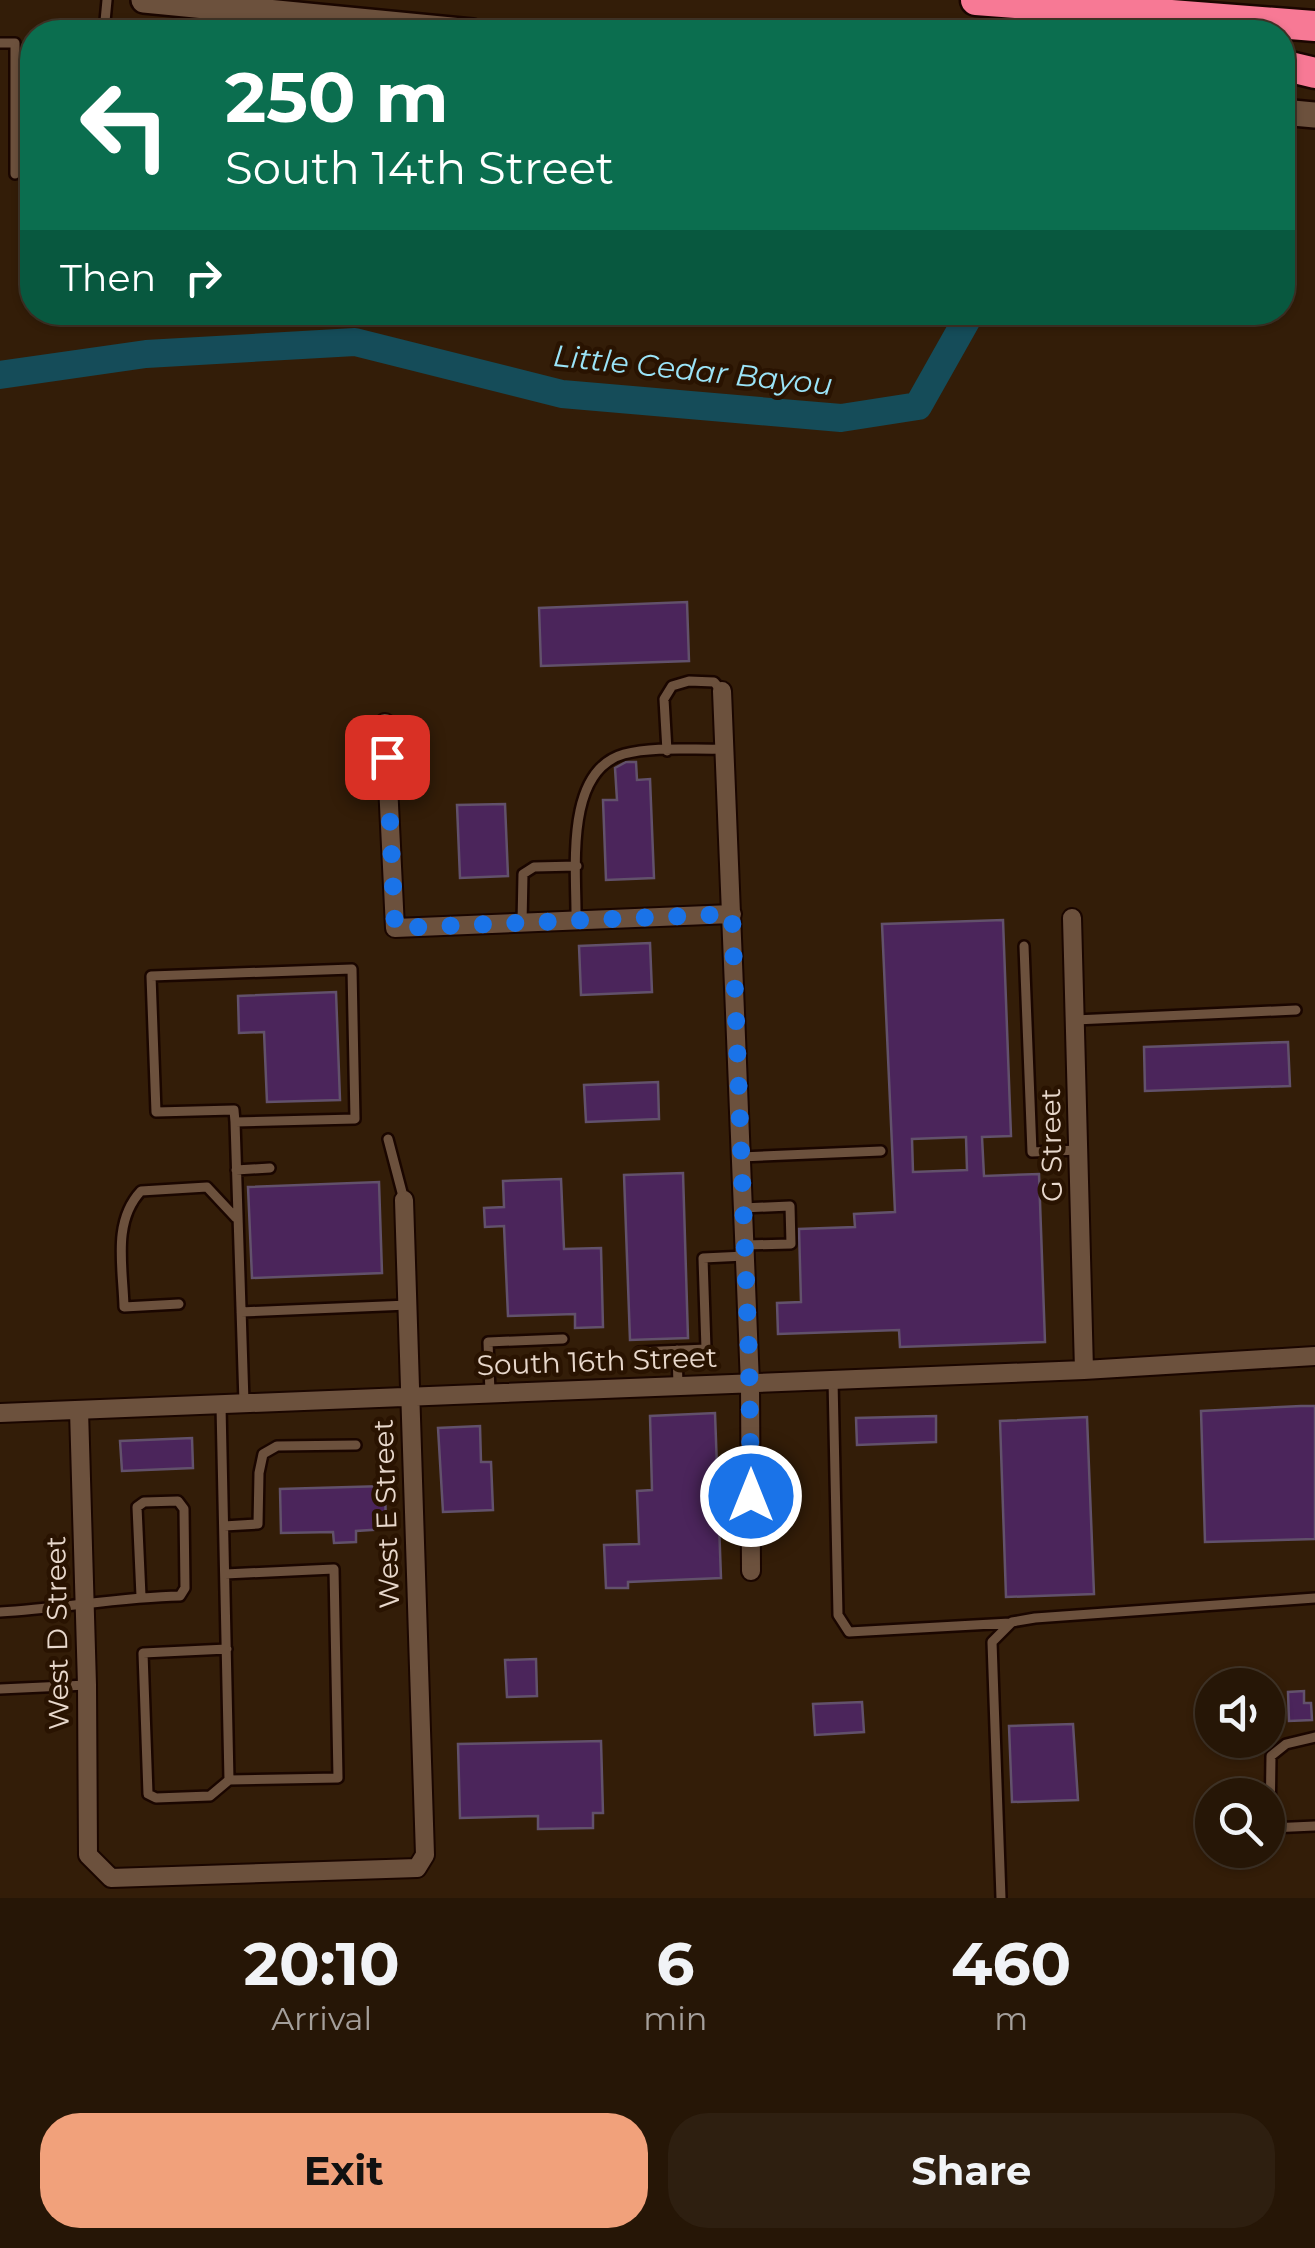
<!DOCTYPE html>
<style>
body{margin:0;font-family:Montserrat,sans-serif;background:#2e1f10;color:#f1f3f6;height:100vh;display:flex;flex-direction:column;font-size:38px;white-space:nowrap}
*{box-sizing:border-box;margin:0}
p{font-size:32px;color:#a49f9b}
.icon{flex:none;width:55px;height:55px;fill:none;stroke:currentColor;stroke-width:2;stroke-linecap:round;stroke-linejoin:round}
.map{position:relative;height:1898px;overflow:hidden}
.drawer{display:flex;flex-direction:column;background:#261606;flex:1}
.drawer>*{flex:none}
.guide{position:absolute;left:20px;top:20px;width:1275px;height:305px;border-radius:40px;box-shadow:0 2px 8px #0004,0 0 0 2px #423528;background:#0b6e4f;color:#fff;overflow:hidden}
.buttons{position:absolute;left:1195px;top:1668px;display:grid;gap:20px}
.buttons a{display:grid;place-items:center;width:90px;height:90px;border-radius:50%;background:#261606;box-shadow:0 2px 8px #0004,0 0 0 2px #423528;font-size:50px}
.pin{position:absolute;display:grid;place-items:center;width:85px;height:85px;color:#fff;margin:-42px;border-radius:20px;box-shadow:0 5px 15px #0006}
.me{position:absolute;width:110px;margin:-55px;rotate:0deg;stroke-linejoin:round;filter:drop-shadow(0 0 8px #0008)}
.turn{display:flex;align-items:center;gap:35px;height:210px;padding:0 40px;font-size:45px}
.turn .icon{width:130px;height:130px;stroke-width:2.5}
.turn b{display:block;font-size:70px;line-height:85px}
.then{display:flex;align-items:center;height:95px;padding:0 40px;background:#0003;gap:20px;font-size:38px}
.eta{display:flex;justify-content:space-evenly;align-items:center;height:170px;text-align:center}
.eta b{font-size:60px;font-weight:700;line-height:70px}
.action{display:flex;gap:20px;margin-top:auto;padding:20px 40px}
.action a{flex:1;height:115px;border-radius:40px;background:#f1a17b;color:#111;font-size:40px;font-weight:700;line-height:115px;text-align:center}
.action a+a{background:#2e1f10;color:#f1f3f6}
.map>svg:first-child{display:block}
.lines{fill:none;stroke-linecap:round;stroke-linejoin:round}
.river{stroke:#154c59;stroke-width:28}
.building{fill:#4b255b;stroke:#62516b;stroke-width:2.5;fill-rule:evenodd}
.lane-casing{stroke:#1a0600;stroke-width:14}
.street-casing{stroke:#1a0600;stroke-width:22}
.secondary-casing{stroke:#1a0600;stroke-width:30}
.highway-casing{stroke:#1a0600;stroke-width:35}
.lane{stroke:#6c513d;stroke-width:9}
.street{stroke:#6c513d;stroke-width:18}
.secondary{stroke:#6c513d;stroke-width:25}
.highway{stroke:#f77995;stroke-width:30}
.route{stroke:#1a73e8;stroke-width:18;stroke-dasharray:0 32.4}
.labels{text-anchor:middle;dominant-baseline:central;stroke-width:9;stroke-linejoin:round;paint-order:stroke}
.street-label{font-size:28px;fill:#e8d8cc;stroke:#291301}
.water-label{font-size:30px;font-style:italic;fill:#9be4f8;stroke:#291301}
</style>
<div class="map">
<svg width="1315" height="1898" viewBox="0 0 1315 1898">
<rect width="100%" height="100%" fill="#331d08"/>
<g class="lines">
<!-- river -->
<path class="river" d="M 1136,32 L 1182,0
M 0,375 L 146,354 L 355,342 L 562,394 L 841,418 L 918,406 L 971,312"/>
</g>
<!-- building -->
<path class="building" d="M 687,602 L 689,661 L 541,666 L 539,608 Z
M 626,762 L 636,762 L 637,780 L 650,779 L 654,878 L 606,880 L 603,800 L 617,800 L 615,768 Z
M 505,804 L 508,876 L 460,878 L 457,805 Z
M 1003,920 L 1011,1136 L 982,1137 L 984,1176 L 1039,1174 L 1045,1342 L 900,1347 L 899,1330 L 778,1334 L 777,1303 L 801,1302 L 799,1229 L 855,1227 L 854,1214 L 895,1212 L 882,924 ZM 966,1137 L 967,1170 L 913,1172 L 912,1139 Z
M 650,943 L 652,992 L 581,995 L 579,946 Z
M 336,992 L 340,1100 L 267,1102 L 264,1032 L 239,1033 L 238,996 Z
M 1288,1042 L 1290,1086 L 1145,1091 L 1144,1047 Z
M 658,1082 L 659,1119 L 586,1122 L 584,1085 Z
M 683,1173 L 688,1338 L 630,1340 L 624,1175 Z
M 561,1179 L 564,1249 L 601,1248 L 603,1327 L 575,1328 L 575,1314 L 508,1316 L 504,1226 L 485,1227 L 484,1208 L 504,1207 L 503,1181 Z
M 379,1182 L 382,1273 L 252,1278 L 248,1187 Z
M 1301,1406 L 1315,1406 L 1315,1539 L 1205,1542 L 1201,1411 Z
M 715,1413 L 721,1578 L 628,1582 L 628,1588 L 606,1588 L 604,1545 L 639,1544 L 637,1491 L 652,1490 L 650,1416 Z
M 936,1416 L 936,1442 L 857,1445 L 856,1418 Z
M 1087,1417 L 1094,1594 L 1006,1597 L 1000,1421 Z
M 480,1426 L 481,1462 L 491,1462 L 493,1510 L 443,1512 L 438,1428 Z
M 192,1438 L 193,1468 L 122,1471 L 120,1441 Z
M 385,1486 L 386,1529 L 356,1531 L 356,1542 L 334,1543 L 333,1532 L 281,1533 L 280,1489 Z
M 536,1659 L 537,1696 L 507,1697 L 505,1660 Z
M 1304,1691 L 1304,1703 L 1311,1703 L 1312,1720 L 1289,1721 L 1288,1692 Z
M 862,1702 L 864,1732 L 815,1735 L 813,1704 Z
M 1073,1724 L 1078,1800 L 1012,1802 L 1009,1726 Z
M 601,1741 L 603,1813 L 593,1813 L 593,1828 L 538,1829 L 538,1816 L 460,1818 L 458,1744 Z"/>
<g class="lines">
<defs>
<path id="lane" d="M 104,32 L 107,0
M 0,43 L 15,43 L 15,174
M 667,751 L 664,699 L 672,686 L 689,681 L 714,682 L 722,691
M 576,921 C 577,873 563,771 624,754 C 655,746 693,750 725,749
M 522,923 L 523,874 L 534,867 L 577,866
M 1024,946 L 1032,1152 L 1078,1150
M 1075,1020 L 1296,1010
M 235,1122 L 234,1110 L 156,1112 L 151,976 L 352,969 L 355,1119 L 235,1122 L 244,1402
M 388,1139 L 404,1200
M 741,1157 L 881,1151
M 236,1170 L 270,1168
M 743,1208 L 790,1206 L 791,1244 L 745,1245
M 179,1304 L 124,1307 C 123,1267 112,1222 141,1191 L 207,1187 L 236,1218
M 241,1312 L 408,1305
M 677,1350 L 678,1386
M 639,1352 L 706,1349 L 703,1258 L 745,1256
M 833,1380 L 838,1615 L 849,1632 L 1010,1623
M 490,1392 L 488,1342 L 563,1339
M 221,1406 L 229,1780 L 210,1796 L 156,1798 L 148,1794 L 143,1653 L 227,1649
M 224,1526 L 258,1524 L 259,1473 L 263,1454 L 277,1446 L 356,1445
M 225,1574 L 334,1569 L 338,1778 L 229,1780
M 0,1612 C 60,1609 120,1597 180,1596 L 185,1588 L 184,1509 L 178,1501 L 144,1502 L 137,1507 L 141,1596
M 0,1689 L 87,1685
M 1315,1737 L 1286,1744 L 1271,1756 L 1270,1828 L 1315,1826
M 1001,1898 L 992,1642 L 1012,1622 L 1035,1618 L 1315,1598"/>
<path id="street" d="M 722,691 L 750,1384 L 751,1571
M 385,723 L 395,928 L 732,914
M 1072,918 L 1084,1370
M 79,1410 L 87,1685 L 88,1855 L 111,1878 L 417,1868 L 425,1855 L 404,1200
M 0,1413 L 1084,1370 L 1315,1356"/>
<path id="secondary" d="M 144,0 L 472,32
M 1282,112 L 1315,115"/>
<path id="highway" d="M 976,0 L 1315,26
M 1282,65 L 1315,73"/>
</defs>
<!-- lane casing -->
<use href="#lane" class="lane-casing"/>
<!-- street casing -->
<use href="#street" class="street-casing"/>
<!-- secondary casing -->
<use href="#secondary" class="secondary-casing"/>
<!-- highway casing -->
<use href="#highway" class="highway-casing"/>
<!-- lane -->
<use href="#lane" class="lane"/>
<!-- street -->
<use href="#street" class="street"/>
<!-- secondary -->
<use href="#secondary" class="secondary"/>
<!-- highway -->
<use href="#highway" class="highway"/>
</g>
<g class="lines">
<!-- route -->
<path class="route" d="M 387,757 L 395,928 L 732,914 L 749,1358 L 751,1496"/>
</g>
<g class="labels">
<!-- street labels -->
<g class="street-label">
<text transform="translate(1051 1145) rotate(-91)">G Street</text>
<text transform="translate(597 1361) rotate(-2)">South 16th Street</text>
<text transform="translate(386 1514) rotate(-92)">West E Street</text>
<text transform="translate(57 1633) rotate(-91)">West D Street</text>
</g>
<!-- water labels -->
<g class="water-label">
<text transform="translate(693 370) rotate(6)">Little Cedar Bayou</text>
</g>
</g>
</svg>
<div class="buttons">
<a><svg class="icon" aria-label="sound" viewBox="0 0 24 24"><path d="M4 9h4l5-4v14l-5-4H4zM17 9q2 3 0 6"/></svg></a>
<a><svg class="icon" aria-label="search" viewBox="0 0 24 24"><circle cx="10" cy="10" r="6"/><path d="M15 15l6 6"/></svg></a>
</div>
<div class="pin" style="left:387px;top:757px;background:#d93025"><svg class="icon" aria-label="arrive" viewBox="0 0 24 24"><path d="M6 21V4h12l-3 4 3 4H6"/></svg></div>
<svg class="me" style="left:751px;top:1496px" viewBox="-20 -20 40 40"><circle r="17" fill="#1a73e8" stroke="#fff" stroke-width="3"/><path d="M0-11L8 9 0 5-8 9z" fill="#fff"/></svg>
<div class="guide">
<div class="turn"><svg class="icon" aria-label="left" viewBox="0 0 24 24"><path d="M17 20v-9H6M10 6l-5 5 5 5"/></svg><div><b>250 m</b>South 14th Street</div></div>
<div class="then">Then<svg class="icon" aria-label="right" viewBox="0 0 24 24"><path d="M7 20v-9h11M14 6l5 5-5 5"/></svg></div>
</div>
</div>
<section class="drawer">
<div class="eta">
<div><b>20:10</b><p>Arrival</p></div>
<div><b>6</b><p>min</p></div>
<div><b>460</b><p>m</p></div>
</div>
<div class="action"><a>Exit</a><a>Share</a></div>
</section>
